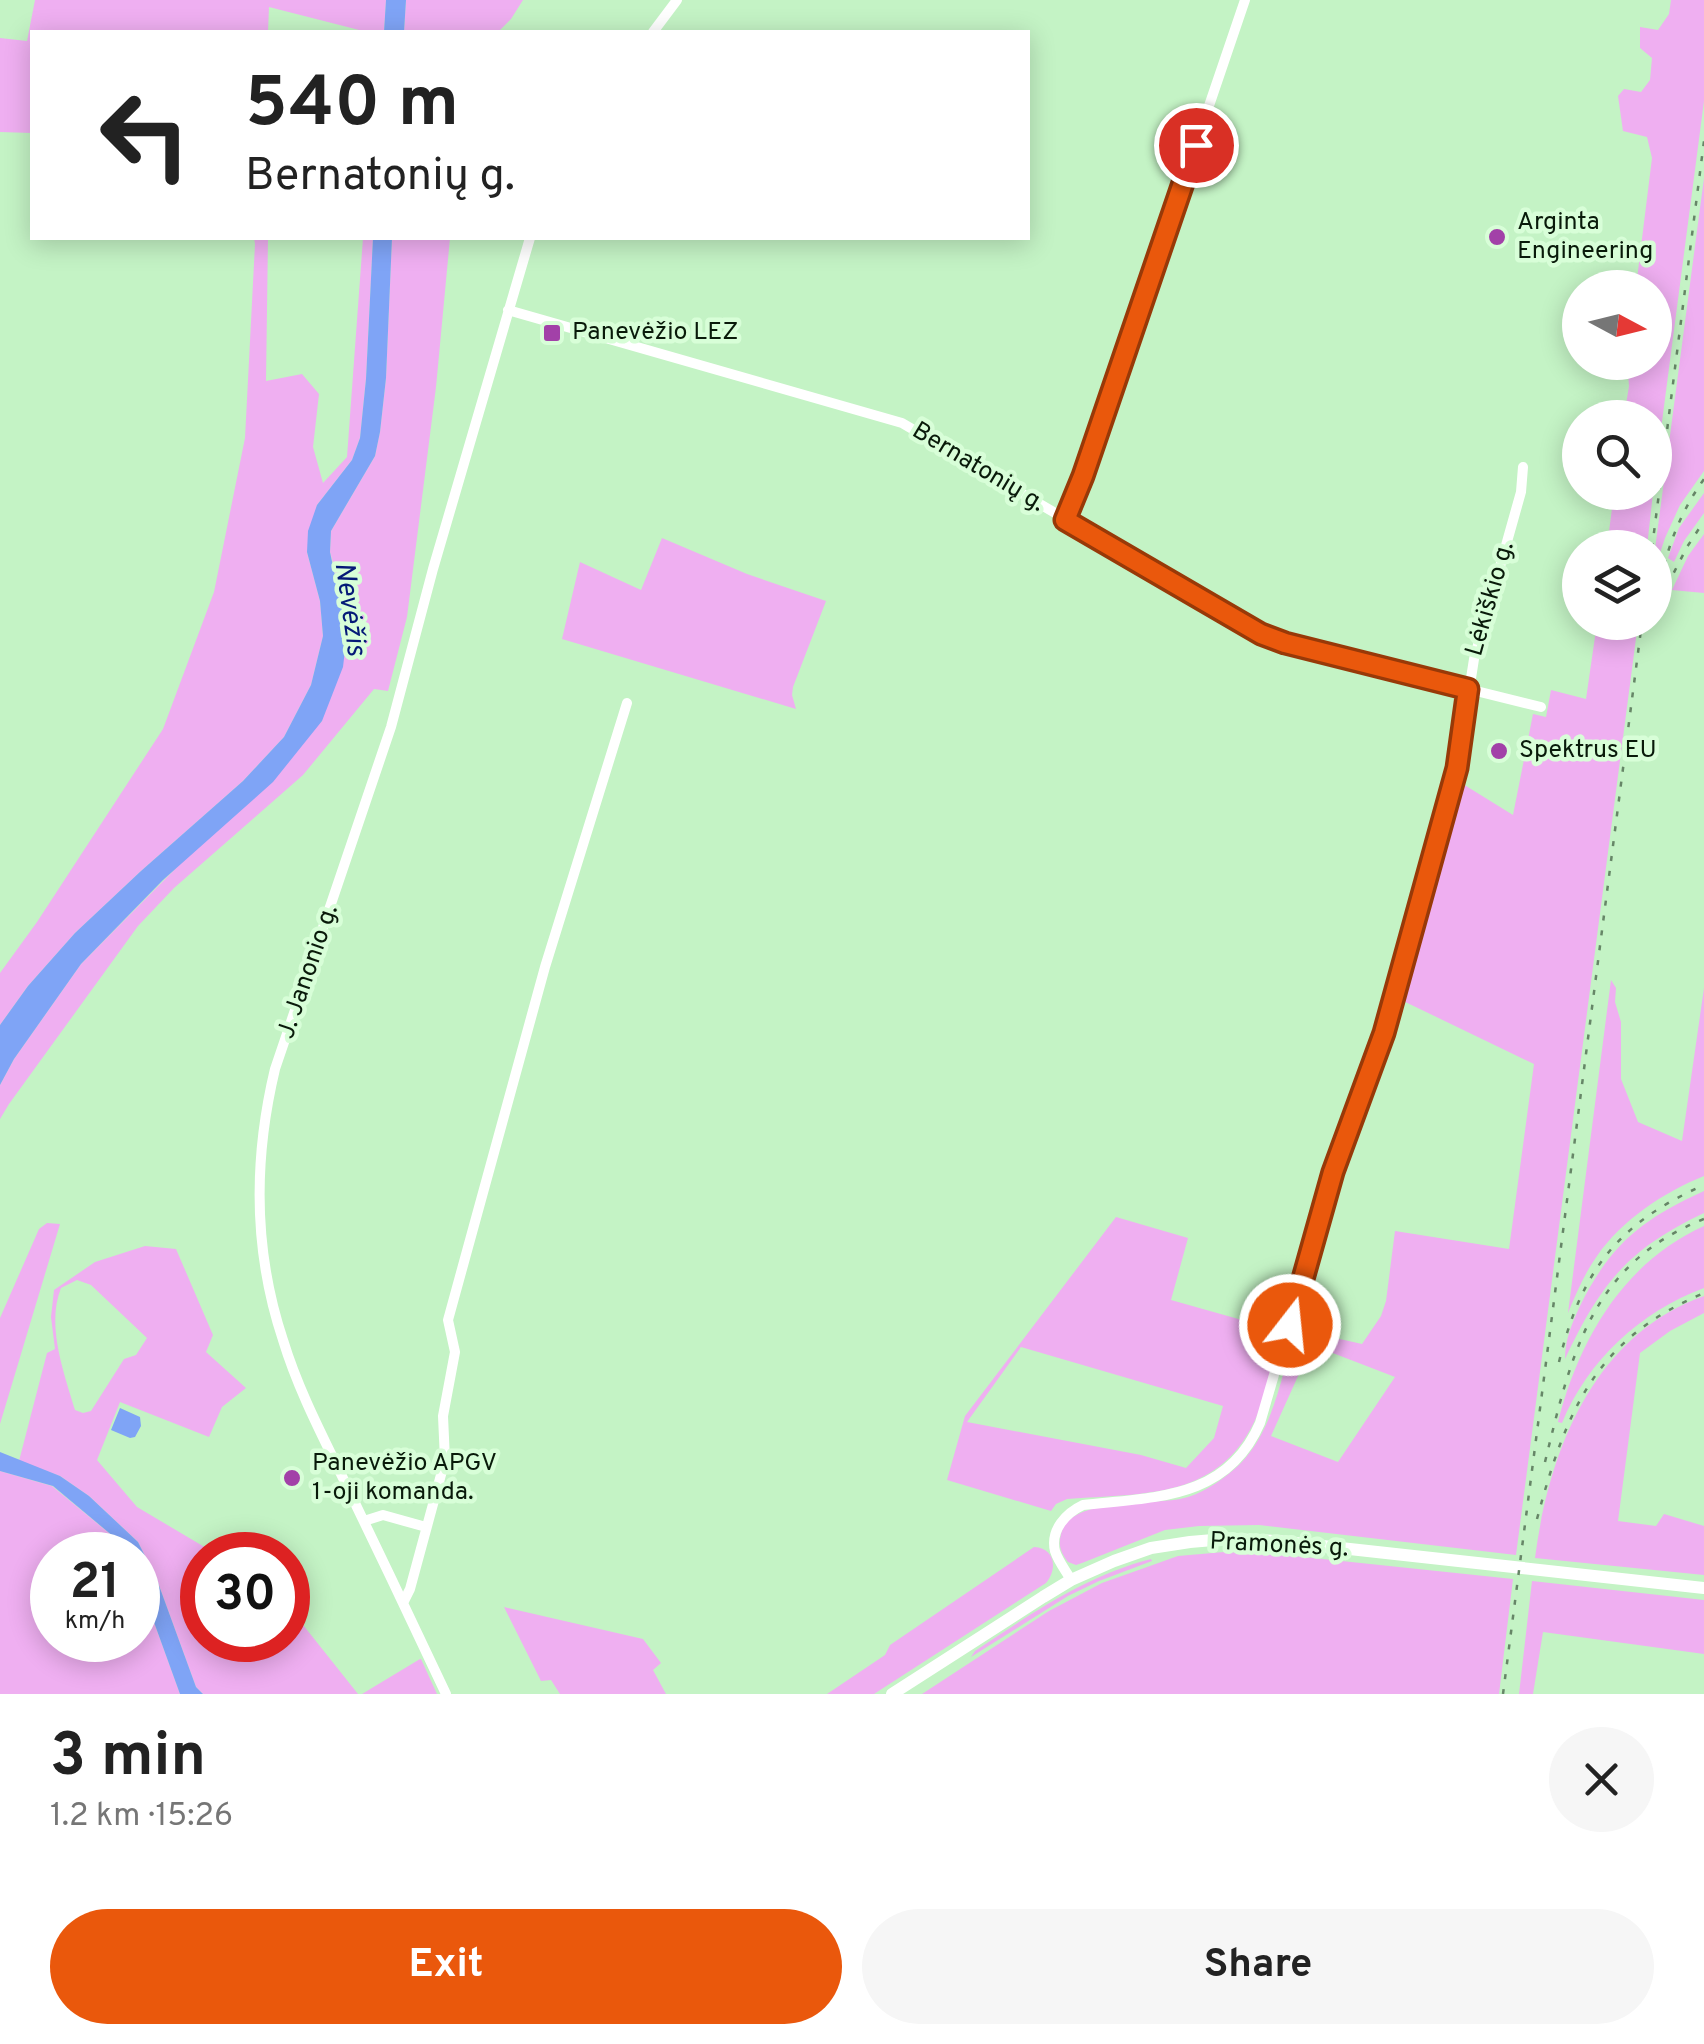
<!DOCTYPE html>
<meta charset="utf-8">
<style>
body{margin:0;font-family:Overpass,sans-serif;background:#f6f6f6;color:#222;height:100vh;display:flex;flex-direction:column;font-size:38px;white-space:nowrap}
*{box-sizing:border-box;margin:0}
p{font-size:32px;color:#767676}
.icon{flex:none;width:55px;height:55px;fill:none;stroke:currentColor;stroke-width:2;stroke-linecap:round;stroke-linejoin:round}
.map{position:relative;height:1694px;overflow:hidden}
.side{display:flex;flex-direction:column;background:#fff;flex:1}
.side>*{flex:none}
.hud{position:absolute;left:30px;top:30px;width:1000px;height:210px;border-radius:0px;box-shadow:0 5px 25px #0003;background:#fff;color:#222;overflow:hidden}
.needle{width:65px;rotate:97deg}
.controls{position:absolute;left:1562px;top:270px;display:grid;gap:20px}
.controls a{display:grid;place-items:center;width:110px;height:110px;border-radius:50%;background:#fff;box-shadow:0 5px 25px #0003;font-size:50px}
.speed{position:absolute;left:30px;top:1532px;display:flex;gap:20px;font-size:50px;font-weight:700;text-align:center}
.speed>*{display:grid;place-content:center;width:130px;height:130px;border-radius:50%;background:#fff;box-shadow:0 5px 25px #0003;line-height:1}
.speed small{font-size:25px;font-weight:400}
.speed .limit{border:15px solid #d22;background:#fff;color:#111}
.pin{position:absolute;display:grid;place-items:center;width:85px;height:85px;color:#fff;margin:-42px;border:5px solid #fff;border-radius:50%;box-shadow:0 2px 10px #0007}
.me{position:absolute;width:110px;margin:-55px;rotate:16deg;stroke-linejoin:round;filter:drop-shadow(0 0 8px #0008)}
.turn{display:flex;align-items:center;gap:35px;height:210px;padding:0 50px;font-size:45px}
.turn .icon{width:130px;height:130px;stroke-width:2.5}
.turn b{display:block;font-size:70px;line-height:85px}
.round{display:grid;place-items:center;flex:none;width:105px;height:105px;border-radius:52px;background:#f6f6f6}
.summary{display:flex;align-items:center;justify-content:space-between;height:170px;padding:0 50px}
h1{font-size:60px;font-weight:700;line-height:75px}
.cta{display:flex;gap:20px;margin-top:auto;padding:20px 50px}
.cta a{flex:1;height:115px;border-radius:60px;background:#ea580c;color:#fff;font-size:40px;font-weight:700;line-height:115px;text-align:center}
.cta a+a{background:#f6f6f6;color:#222}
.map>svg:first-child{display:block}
.green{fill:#efaff1;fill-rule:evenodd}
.water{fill:#7fa4f6}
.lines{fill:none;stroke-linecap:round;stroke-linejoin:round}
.minor{stroke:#fff;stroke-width:10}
.major{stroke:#fff;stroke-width:12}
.rail{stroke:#668667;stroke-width:2.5;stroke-dasharray:5 10;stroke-linecap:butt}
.route-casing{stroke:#983908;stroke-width:25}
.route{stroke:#ea580c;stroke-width:18}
.poi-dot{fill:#a241a8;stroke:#d8fed8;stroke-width:4}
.labels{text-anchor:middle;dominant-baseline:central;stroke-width:9;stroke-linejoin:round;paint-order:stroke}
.poi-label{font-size:25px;fill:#091a0a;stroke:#d8fed8;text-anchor:start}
.street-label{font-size:25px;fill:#091a0a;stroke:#d8fed8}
.water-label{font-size:28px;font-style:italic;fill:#051977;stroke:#d8fed8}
</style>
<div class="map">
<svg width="1704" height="1694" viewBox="0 0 1704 1694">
<rect width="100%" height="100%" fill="#c4f3c5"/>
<!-- green -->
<path class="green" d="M 35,0 L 386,0 L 384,32 L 367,32 L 269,7 L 268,32 L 32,32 L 32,133 L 0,132 L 0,38 L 27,41 Z
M 406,0 L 523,0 L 511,19 L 498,32 L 404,32 Z
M 1671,0 L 1704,0 L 1704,101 L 1655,475 L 1655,418 L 1624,417 L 1629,386 L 1627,363 L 1655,362 L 1655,288 L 1636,287 L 1652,158 L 1647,137 L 1623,131 L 1618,96 L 1624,89 L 1641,92 L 1650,80 L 1652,58 L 1640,48 L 1640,27 L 1658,30 L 1669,14 Z
M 1704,178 L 1704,471 L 1680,505 L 1665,538 L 1655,568 L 1655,549 Z
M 254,238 L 268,238 L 266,381 L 302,374 L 319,394 L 313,447 L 323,483 L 347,457 L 363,238 L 373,238 L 366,379 L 360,438 L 352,460 L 317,505 L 307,552 L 320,601 L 323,636 L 311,685 L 284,737 L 243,781 L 141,871 L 75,933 L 28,986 L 0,1025 L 0,973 L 37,922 L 163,729 L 214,592 L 245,438 L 255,244 Z
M 392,238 L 450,238 L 436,387 L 407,617 L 388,691 L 374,689 L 303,775 L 174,888 L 138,926 L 9,1104 L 0,1119 L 0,1085 L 14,1059 L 81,964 L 322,721 L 335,570 L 330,552 L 331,531 L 375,456 L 380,432 L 386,378 Z
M 1614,493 L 1653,493 L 1647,547 L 1607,547 Z
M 1704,493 L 1704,513 L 1684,541 L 1674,562 L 1668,558 L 1679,528 Z
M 1704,534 L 1704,593 L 1672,590 L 1688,556 Z
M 662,538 L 747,574 L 826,601 L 793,687 L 792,695 L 796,709 L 562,639 L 580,562 L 641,590 Z
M 1597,623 L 1638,623 L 1516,1555 L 1259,1525 L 1199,1526 L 1165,1530 L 1082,1563 L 1076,1565 L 1068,1562 C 1061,1553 1058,1546 1061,1534 C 1070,1495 1156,1507 1188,1497 C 1207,1491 1225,1478 1240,1464 C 1274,1429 1282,1375 1295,1329 L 1362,1344 L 1381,1316 L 1386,1301 L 1395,1231 L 1509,1249 L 1534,1064 L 1397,998 L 1458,781 L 1513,815 L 1533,714 L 1546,717 L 1551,690 L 1586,699 ZM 1312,1345 L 1395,1377 L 1338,1462 L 1271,1436 Z
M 1611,980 L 1616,988 L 1615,1002 L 1621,1022 L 1621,1079 L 1638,1122 L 1682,1141 L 1704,988 L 1704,1176 C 1664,1192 1622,1220 1597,1256 C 1584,1274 1576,1294 1568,1313 Z
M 1704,1191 L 1704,1213 C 1628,1249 1601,1283 1565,1359 C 1565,1340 1572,1323 1580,1306 C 1610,1245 1642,1219 1704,1191 Z
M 1116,1217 L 1188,1238 L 1171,1300 L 1281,1331 C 1274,1358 1269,1388 1258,1413 C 1223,1500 1145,1493 1067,1499 L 1056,1504 L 1051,1511 L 947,1480 L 965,1416 ZM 1021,1347 L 1223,1406 L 1214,1438 L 1186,1468 L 1141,1455 L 967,1422 Z
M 47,1223 L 60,1224 L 0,1424 L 0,1318 L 39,1229 Z
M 1704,1226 L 1704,1288 C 1640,1312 1588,1360 1562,1423 L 1558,1422 C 1579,1339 1624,1262 1704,1226 Z
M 145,1246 L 176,1249 L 213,1335 L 206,1352 L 246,1388 L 222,1407 L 209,1437 L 120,1402 L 97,1460 L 137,1507 L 218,1555 L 202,1555 L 202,1640 L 288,1640 L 288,1606 L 358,1694 L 203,1694 L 196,1687 L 157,1580 L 138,1542 L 89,1496 L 60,1476 L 19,1461 L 47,1353 L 55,1349 L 51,1317 L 54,1290 L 95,1262 ZM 77,1280 L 91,1285 L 147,1338 L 136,1355 L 124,1359 L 91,1411 L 83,1413 L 75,1410 C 64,1373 46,1325 61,1288 Z
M 1704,1296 L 1704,1313 L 1670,1331 L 1640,1353 L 1618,1521 L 1656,1526 L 1664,1514 L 1704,1526 L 1704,1575 L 1535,1558 C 1549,1450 1594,1335 1704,1296 Z
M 0,1471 L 52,1486 L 120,1542 L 127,1555 L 52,1555 L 52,1640 L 138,1640 L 138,1578 L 180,1694 L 0,1694 Z
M 1034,1547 C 1055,1548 1058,1569 1046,1583 L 874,1694 L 827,1694 L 885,1655 L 890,1645 Z
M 1224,1552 L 1275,1554 L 1513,1579 L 1499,1694 L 922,1694 L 1049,1611 L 1102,1583 L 1178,1556 Z
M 1151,1559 L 1152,1561 L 1099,1581 L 1068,1596 L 971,1657 L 975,1651 C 1031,1614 1085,1576 1151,1559 Z
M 1532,1581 L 1704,1600 L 1704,1654 L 1543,1632 L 1533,1694 L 1519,1694 Z
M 504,1607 L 643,1639 L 661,1663 L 653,1670 L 666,1694 L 560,1694 L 551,1680 L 541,1681 Z
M 421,1659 L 437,1694 L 362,1694 L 420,1659 Z"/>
<!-- water -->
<path class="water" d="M 386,0 L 406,0 L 404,32 L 384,32 Z
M 373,238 L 392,238 L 386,378 L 380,432 L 375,456 L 331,531 L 330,552 L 347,633 L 343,667 L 322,721 L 273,782 L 163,880 L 81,964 L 14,1059 L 0,1085 L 0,1025 L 28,986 L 75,933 L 141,871 L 243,781 L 284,737 L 311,685 L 323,636 L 320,601 L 307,552 L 308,531 L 317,505 L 352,460 L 360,438 L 366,379 Z
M 120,1408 L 140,1417 L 141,1426 L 135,1437 L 130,1438 L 111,1430 Z
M 0,1452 L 60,1476 L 89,1496 L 138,1542 L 157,1580 L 196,1687 L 203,1694 L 180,1694 L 138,1578 L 138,1555 L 127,1555 L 120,1542 L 53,1486 L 0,1471 Z"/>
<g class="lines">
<!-- minor -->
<path class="minor" d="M 653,32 L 677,0
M 508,310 L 902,423 L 1261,634 L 1335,656 L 1541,707
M 1065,520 L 1083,476 L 1245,0
M 364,1521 L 383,1515 L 426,1527
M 1071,1580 C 1066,1571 1058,1561 1055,1551 C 1050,1530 1066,1513 1083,1505 C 1154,1497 1227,1500 1260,1423 L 1333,1172 L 1384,1033 L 1457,768 L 1474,659 L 1521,492 L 1523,467
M 403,1603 L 410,1589 L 445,1460 L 443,1416 L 455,1352 L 448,1320 L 545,967 L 627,703
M 446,1694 C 416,1630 385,1565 354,1501 C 329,1448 300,1396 283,1340 C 253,1250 253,1161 275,1069 L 391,727 L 433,569 L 530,238"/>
<!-- major -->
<path class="major" d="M 892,1694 L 1043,1597 L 1071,1580 L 1114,1561 L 1151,1548 L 1190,1542 L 1225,1539 L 1277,1541 L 1704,1588"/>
<!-- rail -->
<path class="rail" d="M 1652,548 L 1704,141
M 1667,586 L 1687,547 L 1704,521
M 1655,609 C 1663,560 1675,520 1704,479
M 1559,1362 C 1581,1271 1618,1223 1704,1185
M 1545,1462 C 1571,1356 1590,1264 1704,1219
M 1537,1519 C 1566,1411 1595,1339 1704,1293
M 1503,1694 L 1642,622"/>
</g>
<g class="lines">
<defs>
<path id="route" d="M 1196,145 L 1083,476 L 1065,520 L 1261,634 L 1285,643 L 1468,689 L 1457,768 L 1384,1033 L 1333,1172 L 1290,1325"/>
</defs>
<!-- route casing -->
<use href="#route" class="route-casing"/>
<!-- route -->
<use href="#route" class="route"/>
</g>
<!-- markers -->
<g class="poi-dot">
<circle cx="1497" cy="237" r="10"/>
<rect x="542" y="323" width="20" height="20" rx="5"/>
<circle cx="1499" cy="751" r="10"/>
<circle cx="292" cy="1478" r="10"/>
</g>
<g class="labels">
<!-- poi labels -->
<g class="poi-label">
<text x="1517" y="223">Arginta<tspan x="1517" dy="29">Engineering</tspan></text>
<text x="572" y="333">Panevėžio LEZ</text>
<text x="1519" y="751">Spektrus EU</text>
<text x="312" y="1464">Panevėžio APGV<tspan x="312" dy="29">1-oji komanda.</tspan></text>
</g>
<!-- street labels -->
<g class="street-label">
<text transform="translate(978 468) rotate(31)">Bernatonių g.</text>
<text transform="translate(1491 599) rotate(-74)">Lėkiškio g.</text>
<text transform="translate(309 972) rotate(-71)">J. Janonio g.</text>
<text transform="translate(1279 1546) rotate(3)">Pramonės g.</text>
</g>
<!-- water labels -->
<g class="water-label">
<text transform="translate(349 609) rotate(82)">Nevėžis</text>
</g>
</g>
</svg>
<div class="controls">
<a><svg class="needle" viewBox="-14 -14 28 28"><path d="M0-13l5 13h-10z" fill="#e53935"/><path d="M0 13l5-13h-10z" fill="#767676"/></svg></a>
<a><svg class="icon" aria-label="search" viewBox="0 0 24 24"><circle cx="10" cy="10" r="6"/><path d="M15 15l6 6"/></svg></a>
<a><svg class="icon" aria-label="layers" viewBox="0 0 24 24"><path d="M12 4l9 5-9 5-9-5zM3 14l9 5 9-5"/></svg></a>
</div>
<div class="speed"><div>21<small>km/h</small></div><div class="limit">30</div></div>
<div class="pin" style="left:1196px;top:145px;background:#d93025"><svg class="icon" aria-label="arrive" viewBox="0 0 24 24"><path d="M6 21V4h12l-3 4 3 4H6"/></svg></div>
<svg class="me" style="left:1290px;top:1325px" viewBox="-20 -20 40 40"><circle r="17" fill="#ea580c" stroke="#fff" stroke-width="3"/><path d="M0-11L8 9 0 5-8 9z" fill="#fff"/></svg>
<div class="hud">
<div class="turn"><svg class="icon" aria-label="left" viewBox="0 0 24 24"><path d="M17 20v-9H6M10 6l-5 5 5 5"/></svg><div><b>540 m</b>Bernatonių g.</div></div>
</div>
</div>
<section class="side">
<div class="summary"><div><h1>3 min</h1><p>1.2 km · 15:26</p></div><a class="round"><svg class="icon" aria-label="close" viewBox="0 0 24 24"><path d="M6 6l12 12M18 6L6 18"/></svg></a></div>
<div class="cta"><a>Exit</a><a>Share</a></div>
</section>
